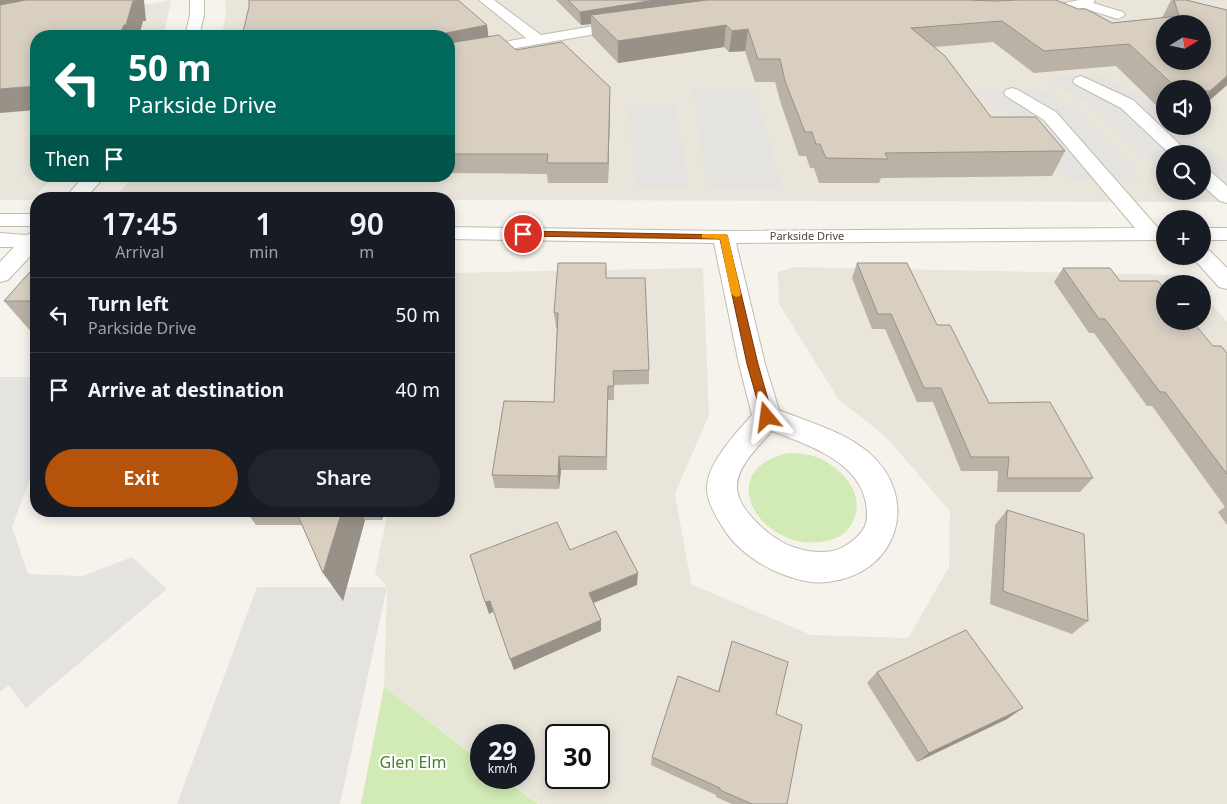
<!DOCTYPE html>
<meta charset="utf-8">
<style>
body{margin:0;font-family:"Noto Sans",sans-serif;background:#20242c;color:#f1f3f6;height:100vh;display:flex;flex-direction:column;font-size:19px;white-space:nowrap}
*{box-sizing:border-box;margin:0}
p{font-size:16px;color:#9ea1a6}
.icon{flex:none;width:28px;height:28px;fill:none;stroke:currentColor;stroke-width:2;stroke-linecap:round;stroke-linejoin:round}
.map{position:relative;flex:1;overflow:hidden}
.drawer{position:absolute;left:30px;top:192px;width:425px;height:325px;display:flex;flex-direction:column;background:#171b24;border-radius:20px;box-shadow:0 2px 12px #0003}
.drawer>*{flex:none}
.hud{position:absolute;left:30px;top:30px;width:425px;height:152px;border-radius:20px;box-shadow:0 2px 12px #0003;background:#00695c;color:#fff;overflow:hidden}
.needle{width:32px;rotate:80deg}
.tools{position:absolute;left:1156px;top:15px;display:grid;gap:10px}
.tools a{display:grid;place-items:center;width:55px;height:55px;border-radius:50%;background:#171b24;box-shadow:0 2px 12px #0003;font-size:25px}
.speed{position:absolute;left:470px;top:724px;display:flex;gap:10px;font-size:25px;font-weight:700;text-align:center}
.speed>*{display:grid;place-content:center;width:65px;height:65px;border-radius:50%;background:#171b24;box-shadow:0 2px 12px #0003;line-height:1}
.speed small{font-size:12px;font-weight:400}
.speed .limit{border:2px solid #111;border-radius:8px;background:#fff;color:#111}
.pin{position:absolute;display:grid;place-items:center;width:42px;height:42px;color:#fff;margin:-21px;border:2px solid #fff;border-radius:50%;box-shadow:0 1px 5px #0007}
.me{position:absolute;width:55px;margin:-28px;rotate:344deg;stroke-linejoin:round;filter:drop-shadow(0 0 4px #0008)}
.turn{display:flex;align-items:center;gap:18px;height:105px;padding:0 15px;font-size:22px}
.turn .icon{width:65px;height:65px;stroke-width:2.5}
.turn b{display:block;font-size:35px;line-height:42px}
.then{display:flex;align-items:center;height:48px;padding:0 15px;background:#0003;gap:10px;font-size:19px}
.eta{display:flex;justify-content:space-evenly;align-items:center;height:85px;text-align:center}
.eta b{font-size:30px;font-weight:600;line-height:35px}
.button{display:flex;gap:10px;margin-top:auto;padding:10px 15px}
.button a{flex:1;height:58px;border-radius:30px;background:#b45309;color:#fff;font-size:20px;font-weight:600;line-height:58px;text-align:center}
.button a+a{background:#20242c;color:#f1f3f6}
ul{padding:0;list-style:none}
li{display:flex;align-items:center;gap:15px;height:75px;padding:0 15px;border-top:1px solid #363941}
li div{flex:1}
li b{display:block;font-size:19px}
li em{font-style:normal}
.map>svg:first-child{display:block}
.residential{fill:#eae5da;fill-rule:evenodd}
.green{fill:#d2eab5}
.parking{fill:#e5e3e0}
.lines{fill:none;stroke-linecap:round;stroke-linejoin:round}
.minor-casing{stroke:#c2bbae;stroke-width:2}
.minor{fill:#fff;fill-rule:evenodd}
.wall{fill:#bab2a6}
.shaded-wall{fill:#979187}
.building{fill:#d8cfc1;stroke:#979187;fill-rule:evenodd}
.route{fill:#b45309;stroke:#753606}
.slow{fill:#f59e0b}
.labels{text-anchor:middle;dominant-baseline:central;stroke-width:4;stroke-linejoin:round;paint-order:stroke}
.far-street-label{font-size:11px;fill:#4b4439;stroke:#fff}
.near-park-label{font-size:16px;fill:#4a7f2a;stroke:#fff}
</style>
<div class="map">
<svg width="1227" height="804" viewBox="0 0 1227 804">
<rect width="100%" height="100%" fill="#f6f3ec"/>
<!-- residential -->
<path class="residential" d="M 171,0 L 164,36 L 36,36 L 36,176 L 54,176 L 32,200 L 0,200 L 0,30 Z
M 225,0 L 1227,0 L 1227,202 L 114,199 L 133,176 L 449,176 L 449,36 L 222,36 L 226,11 ZM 1165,24 L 1202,24 L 1202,61 L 1165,61 ZM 1165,89 L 1202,89 L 1202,126 L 1165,126 ZM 1165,154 L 1202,154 L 1202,191 L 1165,191 Z
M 795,267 L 1185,275 L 1193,284 L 1165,284 L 1165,321 L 1202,321 L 1203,294 L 1227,322 L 1227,804 L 539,804 L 504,778 L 524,778 L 524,735 L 481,735 L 481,760 L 384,687 L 387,587 L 375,573 L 388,511 L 449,511 L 449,273 L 703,268 L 709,415 L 675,493 L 691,584 L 811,635 L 908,638 L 949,567 L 950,511 L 885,436 L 839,400 L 779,304 L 778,272 ZM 556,735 L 599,735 L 599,778 L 556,778 Z"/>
<!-- green -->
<path class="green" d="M 788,453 C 799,453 811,454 821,459 C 842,469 863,492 855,516 C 852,526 846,534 836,538 C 769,564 705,472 788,453 Z
M 384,687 L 481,761 L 481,778 L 503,778 L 538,804 L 361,804 Z"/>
<!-- parking -->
<path class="parking" d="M 1068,76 L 1104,77 L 1154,102 L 1165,110 L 1165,126 L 1186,126 L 1227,163 L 1227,187 L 1203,187 L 1202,154 L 1165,154 L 1165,176 L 1096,107 L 1045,79 Z
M 693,88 L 755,90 L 782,189 L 707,188 Z
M 972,89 L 1041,90 L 1078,111 L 1139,177 L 1123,180 L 1089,181 L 1064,177 L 1015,118 Z
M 675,104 L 689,188 L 635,188 L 629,105 Z
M 0,377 L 36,377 L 36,468 L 30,479 L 12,527 L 28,574 L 83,576 L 132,557 L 167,589 L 26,708 L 9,685 L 0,692 Z
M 257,587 L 387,587 L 340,804 L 177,804 Z"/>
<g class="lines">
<defs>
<path id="minor" d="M 190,0 L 204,0 L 204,15 L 199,36 L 185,36 L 190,15 Z
M 479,0 L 494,0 L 541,35 L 629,20 L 636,24 L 629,28 L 449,60 L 449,52 L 526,38 Z
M 1079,0 L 1095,0 L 1093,3 L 1123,12 L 1125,15 L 1118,19 L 1083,8 L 1036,17 L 1029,13 L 1031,10 Z
M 1081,76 L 1133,100 L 1190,154 L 1170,154 L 1121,108 L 1075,84 L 1073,81 L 1075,78 Z
M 1012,88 L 1018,90 L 1056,112 L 1158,228 L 1165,228 L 1165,240 L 736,243 L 765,364 L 779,410 C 808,422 843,431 868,452 C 922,498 898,575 827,582 C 810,584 795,579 779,573 C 756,563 735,548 722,526 C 716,517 706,499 707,487 C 708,462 736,433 752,415 L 739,364 L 714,243 L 449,239 L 449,227 L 724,231 L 1135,228 L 1044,120 L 1006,96 L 1004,93 L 1006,90 ZM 772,431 C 807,445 858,460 866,503 C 867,510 868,519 865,526 C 860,537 845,548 833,551 C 821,553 808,552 796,548 C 775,542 738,512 737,488 C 736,467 759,446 772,431 Z
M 1202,168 L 1209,170 L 1227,186 L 1227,203 L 1220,201 L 1202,185 Z
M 84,176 L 105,176 L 85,199 L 64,199 Z
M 0,214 L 36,214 L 36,226 L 0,226 Z
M 1202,228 L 1227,228 L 1227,240 L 1202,240 Z
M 36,231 L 36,250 L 8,280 L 0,282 L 0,262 L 14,247 L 0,247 L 0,233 L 26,235 Z
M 1202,249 L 1210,251 L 1227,268 L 1227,289 L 1219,287 L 1191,256 L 1202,256 Z"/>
</defs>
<!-- minor casing -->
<use href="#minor" class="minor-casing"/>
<!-- minor -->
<use href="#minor" class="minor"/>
</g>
<!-- wall -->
<path class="wall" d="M 556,0 L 1056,0 L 1078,9 L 1112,23 L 1162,18 L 1171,0 L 1186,0 L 1227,10 L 1227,85 L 1202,107 L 1202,89 L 1165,89 L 1165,114 L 1116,66 L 1034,73 L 993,42 L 934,47 L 991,117 L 1065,151 L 1052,176 L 881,178 L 879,183 L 819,183 L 814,168 L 810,168 L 806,156 L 799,156 L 781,104 L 775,82 L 755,82 L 745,51 L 729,52 L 724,47 L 618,63 L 592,36 L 591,24 L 581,25 Z
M 487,25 L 488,37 L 516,50 L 610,106 L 608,183 L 548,183 L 547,174 L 449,173 L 449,36 Z
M 169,176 L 224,176 L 220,182 L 172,182 Z
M 857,263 L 937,325 L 989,403 L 1093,478 L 1080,492 L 997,492 L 998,471 L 961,471 L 933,402 L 917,402 L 885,329 L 872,329 L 852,278 Z
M 36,265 L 36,335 L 34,335 L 4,301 Z
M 1063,268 L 1120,281 L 1213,346 L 1227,353 L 1227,525 L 1218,512 L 1225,507 L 1152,406 L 1147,406 L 1094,333 L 1089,333 L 1054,282 Z
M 606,278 L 649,370 L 649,384 L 614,385 L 614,400 L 608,400 L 607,470 L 561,470 L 559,489 L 495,488 L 492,475 L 554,402 L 557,328 L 556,328 L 554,313 Z
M 1007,510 L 1088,621 L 1072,634 L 990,604 L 995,525 Z
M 246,511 L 384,511 L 382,520 L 365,520 L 343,601 L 302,525 L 256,525 Z
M 732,641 L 776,714 L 787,804 L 732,804 L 716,797 L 716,795 L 651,765 L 652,757 L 718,691 L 729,652 Z
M 877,672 L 1007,719 L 917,762 L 867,683 Z"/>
<!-- shaded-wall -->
<path class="shaded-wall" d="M 0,0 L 79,0 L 0,14 Z
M 137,0 L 144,0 L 146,21 L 143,21 L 139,36 L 119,36 L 133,1 Z
M 655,0 L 761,0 L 591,15 L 591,24 L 581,25 L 580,12 Z
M 487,25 L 489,42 L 449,50 L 449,36 L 445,36 L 446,33 Z
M 726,25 L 724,47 L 618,63 L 618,41 Z
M 748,29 L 745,51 L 729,52 L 732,31 Z
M 1227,76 L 1227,85 L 1202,107 L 1202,102 L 1210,91 Z
M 36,86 L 36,110 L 0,113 L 0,89 Z
M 610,87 L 610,106 L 608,183 L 608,163 Z
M 218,176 L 224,176 L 220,182 Z
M 559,456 L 561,470 L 559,489 L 558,476 Z
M 342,511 L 360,511 L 365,520 L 343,601 L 323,573 Z
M 377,511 L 384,511 L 382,520 Z
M 638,573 L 637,585 L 589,605 L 589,593 Z
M 490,601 L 493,612 L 489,614 L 485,602 Z
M 601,620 L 601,631 L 514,670 L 510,659 Z
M 1023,708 L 1007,719 L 917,762 L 929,753 Z"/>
<!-- building -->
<path class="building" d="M 26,0 L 137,0 L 137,1 L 133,1 L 126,25 L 124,25 L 119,36 L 36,36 L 36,86 L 0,89 L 0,5 Z
M 249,0 L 458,0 L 487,25 L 446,33 L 445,36 L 242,36 L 249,7 Z
M 568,0 L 655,0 L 580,12 Z
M 707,0 L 968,0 L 995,1 L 1018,0 L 1056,0 L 1078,9 L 1086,9 L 1112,23 L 1179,16 L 1174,0 L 1186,0 L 1227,10 L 1227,76 L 1210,91 L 1202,91 L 1202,89 L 1178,89 L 1129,44 L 1044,51 L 1002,21 L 911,28 L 945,56 L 991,117 L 1036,117 L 1065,151 L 885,153 L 888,159 L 826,158 L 820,144 L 816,144 L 812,132 L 805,132 L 785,81 L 780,59 L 758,59 L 748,29 L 732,31 L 726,25 L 618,41 L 591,15 ZM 1165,24 L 1202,24 L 1202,61 L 1165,61 Z
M 499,35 L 516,50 L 562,42 L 610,87 L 608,163 L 547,163 L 548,154 L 449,154 L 449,43 Z
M 558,263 L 606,263 L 606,278 L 645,278 L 649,370 L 613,371 L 614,386 L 608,386 L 606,457 L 559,456 L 558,476 L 492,475 L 504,401 L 554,402 L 558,313 L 554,313 Z
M 857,263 L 907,263 L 937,325 L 950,325 L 989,403 L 1050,402 L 1093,478 L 1007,478 L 1009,457 L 971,457 L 941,388 L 924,388 L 891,314 L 878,314 Z
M 36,265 L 36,301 L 4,301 Z
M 1063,268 L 1110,268 L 1120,281 L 1158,281 L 1165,289 L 1165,321 L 1192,321 L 1213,346 L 1221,346 L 1227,353 L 1227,474 L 1165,392 L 1160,392 L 1105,319 L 1099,319 Z
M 1007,510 L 1084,534 L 1088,621 L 1003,591 Z
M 296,511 L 342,511 L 323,573 Z
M 557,522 L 570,550 L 616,531 L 638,573 L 589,593 L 601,620 L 510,659 L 490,601 L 485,602 L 470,555 Z
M 966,630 L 1023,708 L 929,753 L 877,672 Z
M 732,641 L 788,662 L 776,714 L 802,725 L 787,804 L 752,804 L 720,790 L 720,788 L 652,757 L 678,676 L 719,692 Z"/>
<!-- route -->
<path class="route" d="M 523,231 L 727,235 L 758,364 L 773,417 L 771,421 L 763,421 L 762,417 L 747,364 L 720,239 L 520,236 L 520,232 Z"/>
<!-- slow -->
<path class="slow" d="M 702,234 L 724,234 L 728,236 L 741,294 L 740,296 L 736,297 L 731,294 L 720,239 L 702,238 Z"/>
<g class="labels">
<!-- far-street labels -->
<g class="far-street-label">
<text x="807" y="235">Parkside Drive</text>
</g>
<!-- near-park labels -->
<g class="near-park-label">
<text x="413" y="762">Glen Elm</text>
</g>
</g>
</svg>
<div class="tools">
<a><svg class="needle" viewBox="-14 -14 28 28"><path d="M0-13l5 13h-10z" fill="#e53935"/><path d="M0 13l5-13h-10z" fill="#9ea1a6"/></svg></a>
<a><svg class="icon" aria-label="sound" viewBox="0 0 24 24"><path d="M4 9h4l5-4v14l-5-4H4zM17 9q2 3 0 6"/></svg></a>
<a><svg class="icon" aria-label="search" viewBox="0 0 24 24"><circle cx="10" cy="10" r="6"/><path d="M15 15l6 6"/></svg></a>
<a>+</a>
<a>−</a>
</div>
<div class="speed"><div>29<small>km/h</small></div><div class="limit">30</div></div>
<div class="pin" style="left:523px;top:234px;background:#d93025"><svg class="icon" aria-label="arrive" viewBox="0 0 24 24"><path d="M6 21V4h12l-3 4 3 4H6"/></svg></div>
<svg class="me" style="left:767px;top:417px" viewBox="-20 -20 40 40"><path d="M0-17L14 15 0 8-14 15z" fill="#b45309" stroke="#fff" stroke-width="4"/></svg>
<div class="hud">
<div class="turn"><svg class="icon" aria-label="left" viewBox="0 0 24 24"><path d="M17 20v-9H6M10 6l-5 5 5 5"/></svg><div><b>50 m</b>Parkside Drive</div></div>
<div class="then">Then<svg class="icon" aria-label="arrive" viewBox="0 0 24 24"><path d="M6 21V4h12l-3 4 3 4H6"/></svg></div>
</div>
<section class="drawer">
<div class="eta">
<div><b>17:45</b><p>Arrival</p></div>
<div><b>1</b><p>min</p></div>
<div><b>90</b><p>m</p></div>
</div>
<ul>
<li><svg class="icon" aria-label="left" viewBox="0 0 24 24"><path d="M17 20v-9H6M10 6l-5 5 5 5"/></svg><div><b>Turn left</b><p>Parkside Drive</p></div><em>50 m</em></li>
<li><svg class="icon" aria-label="arrive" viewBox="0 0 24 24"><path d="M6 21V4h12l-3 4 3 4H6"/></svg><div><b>Arrive at destination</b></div><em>40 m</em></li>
</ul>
<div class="button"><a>Exit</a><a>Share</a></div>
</section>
</div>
